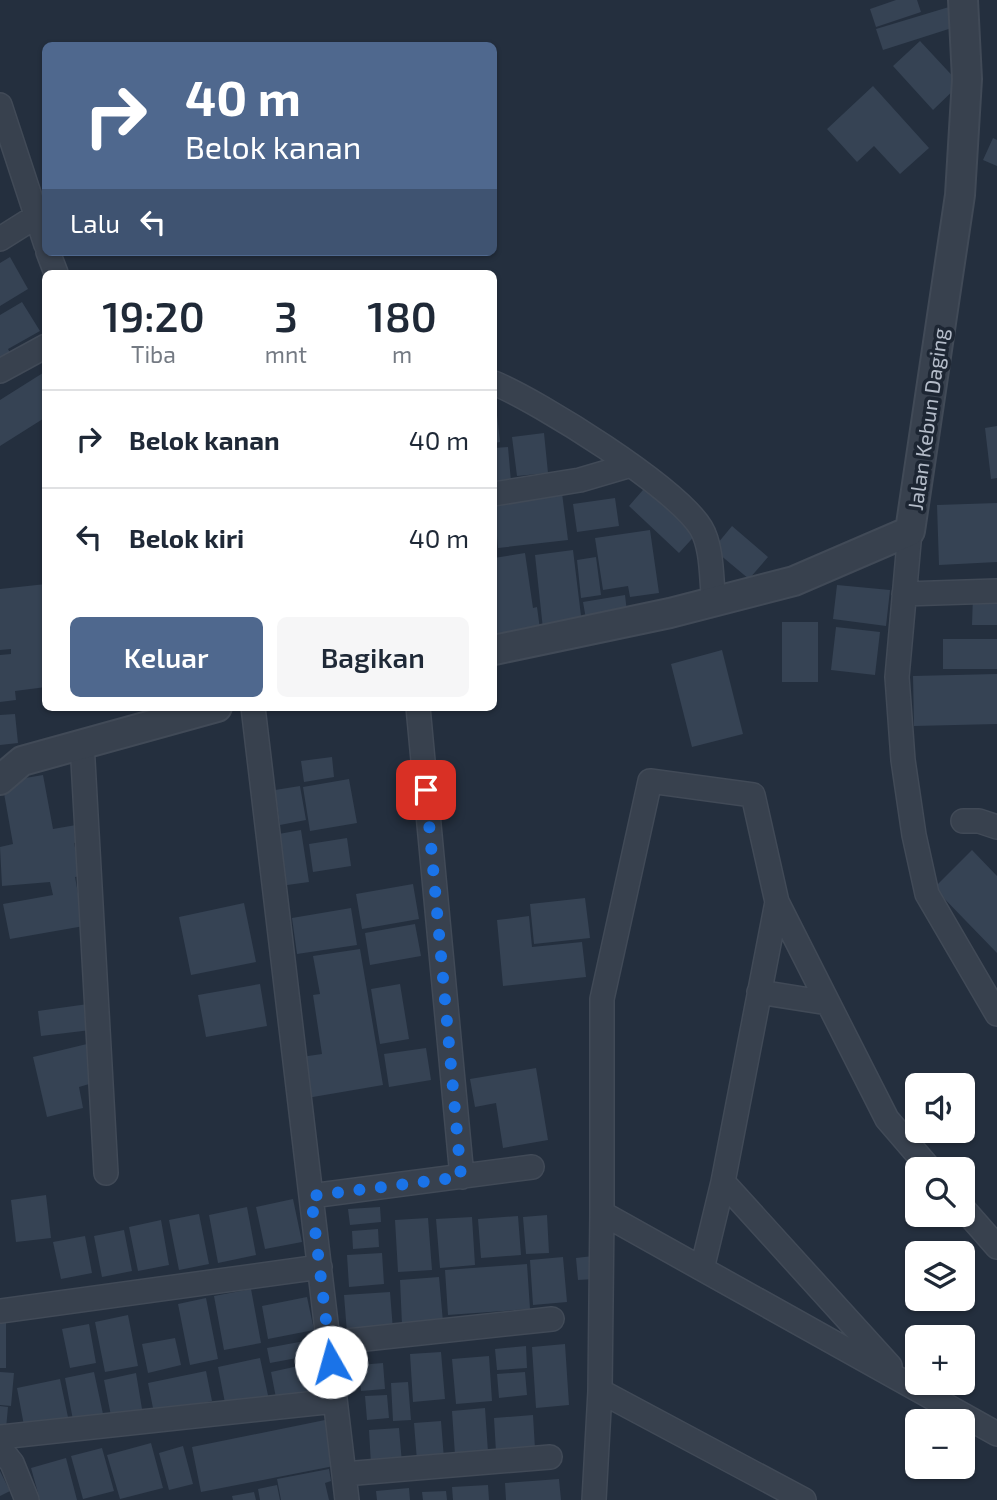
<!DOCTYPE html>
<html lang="id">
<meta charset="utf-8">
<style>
body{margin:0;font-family:"Exo 2",sans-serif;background:#f6f6f7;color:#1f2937;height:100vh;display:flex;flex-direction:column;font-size:26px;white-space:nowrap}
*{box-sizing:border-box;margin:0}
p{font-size:23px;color:#747a83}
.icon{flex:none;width:38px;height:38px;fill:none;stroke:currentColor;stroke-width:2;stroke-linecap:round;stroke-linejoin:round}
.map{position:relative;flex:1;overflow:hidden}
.panel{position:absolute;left:42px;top:270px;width:455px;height:441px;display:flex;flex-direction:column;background:#fff;border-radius:10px;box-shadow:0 2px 5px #0004}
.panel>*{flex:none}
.top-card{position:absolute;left:42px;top:42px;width:455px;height:214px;border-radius:10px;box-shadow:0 2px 5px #0004;background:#4f688e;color:#fff;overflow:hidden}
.controls{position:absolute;left:905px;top:1073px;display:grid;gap:14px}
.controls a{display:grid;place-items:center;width:70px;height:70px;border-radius:10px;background:#fff;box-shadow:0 2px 5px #0004;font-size:35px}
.pin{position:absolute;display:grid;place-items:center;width:60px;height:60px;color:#fff;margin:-30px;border-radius:14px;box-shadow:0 4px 10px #0006}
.me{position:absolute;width:77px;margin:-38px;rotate:353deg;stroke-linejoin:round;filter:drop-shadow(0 0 5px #0008)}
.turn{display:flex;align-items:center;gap:24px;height:147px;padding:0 28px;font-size:32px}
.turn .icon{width:91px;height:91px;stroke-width:2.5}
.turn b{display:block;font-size:49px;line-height:60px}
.then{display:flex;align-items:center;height:66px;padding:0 28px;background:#0003;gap:14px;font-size:26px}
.eta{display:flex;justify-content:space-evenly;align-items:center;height:119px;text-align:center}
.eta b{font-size:42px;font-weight:600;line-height:49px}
.button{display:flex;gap:14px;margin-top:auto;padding:14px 28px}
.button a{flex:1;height:80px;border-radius:10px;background:#4f688e;color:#fff;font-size:28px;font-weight:600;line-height:80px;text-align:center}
.button a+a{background:#f6f6f7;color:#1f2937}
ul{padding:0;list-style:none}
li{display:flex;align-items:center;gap:21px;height:98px;padding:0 28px;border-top:2px solid #e0e1e3}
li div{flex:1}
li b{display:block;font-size:26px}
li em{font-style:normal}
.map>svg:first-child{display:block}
.building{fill:#364354}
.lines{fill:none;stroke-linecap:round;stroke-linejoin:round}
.minor-casing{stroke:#414a57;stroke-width:26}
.tertiary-casing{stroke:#414a57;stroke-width:32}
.minor{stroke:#38414e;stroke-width:23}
.tertiary{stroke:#38414e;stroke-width:28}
.route{stroke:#1a73e8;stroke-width:12;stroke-dasharray:0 21.6}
.labels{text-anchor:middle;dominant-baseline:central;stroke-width:7;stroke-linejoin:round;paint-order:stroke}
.street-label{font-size:21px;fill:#b4bcc9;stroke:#1d2633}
</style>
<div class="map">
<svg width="997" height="1500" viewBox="0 0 997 1500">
<rect width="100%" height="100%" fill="#242f3e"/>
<!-- building -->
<path class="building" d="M 896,0 L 917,0 L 921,12 L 876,27 L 870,9 Z
M 949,7 L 955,27 L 883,50 L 876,29 Z
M 920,41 L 960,84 L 933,110 L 893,66 Z
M 873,86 L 929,148 L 900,174 L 874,146 L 857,162 L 827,129 Z
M 993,138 L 997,140 L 997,166 L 983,160 Z
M 10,257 L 28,289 L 0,306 L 0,263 Z
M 22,302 L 40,331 L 8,349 L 13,358 L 0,366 L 0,315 Z
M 46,371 L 46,417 L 0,446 L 0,400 Z
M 494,406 L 496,406 L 500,442 L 494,443 Z
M 997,426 L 997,478 L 991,479 L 985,428 Z
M 544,433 L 548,473 L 517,476 L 512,437 Z
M 508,447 L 511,482 L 494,483 L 494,448 Z
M 649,483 L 700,530 L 679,553 L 629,506 Z
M 562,493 L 568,540 L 498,548 L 494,502 Z
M 615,498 L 619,526 L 577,532 L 573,504 Z
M 997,503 L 997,562 L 939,565 L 937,505 Z
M 732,526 L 768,557 L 749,579 L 713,549 Z
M 650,530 L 659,593 L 630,597 L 628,586 L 603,590 L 595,538 Z
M 573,550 L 582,624 L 543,629 L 535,555 Z
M 525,553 L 533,608 L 537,607 L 540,629 L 494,636 L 494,558 Z
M 596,557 L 601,595 L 581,598 L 577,560 Z
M 46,584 L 46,687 L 15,691 L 16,700 L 0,702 L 0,655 L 11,654 L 11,649 L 0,650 L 0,589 Z
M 837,585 L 890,590 L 886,626 L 833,619 Z
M 625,595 L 627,612 L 586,619 L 583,602 Z
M 973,595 L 997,596 L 997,625 L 972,625 Z
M 782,622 L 818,622 L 818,682 L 782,682 Z
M 836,627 L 880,632 L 875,675 L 831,670 Z
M 943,639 L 997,639 L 997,669 L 943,669 Z
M 722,650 L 743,734 L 692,747 L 671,664 Z
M 997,674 L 997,724 L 914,726 L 913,676 Z
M 15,714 L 18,743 L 0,745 L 0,715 Z
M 332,757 L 334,777 L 304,782 L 301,761 Z
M 43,775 L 53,829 L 82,824 L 85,842 L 74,843 L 81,876 L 75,877 L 84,926 L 10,939 L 3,904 L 53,895 L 50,882 L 2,886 L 0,847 L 13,844 L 2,782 Z
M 349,779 L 357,823 L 310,831 L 303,787 Z
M 300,786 L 306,820 L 280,825 L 275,790 Z
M 301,830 L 309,882 L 280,886 L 273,835 Z
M 347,838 L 351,866 L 313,872 L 309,844 Z
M 972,850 L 997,876 L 997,953 L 934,888 Z
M 413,884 L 419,919 L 362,929 L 356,894 Z
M 585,898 L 590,938 L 534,944 L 530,904 Z
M 244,903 L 256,962 L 191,975 L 179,917 Z
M 351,908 L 357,945 L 297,954 L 292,918 Z
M 529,916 L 532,947 L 582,942 L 586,977 L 503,986 L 497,920 Z
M 415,924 L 421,956 L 370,965 L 365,933 Z
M 360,949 L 383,1085 L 307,1098 L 301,1057 L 322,1054 L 313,995 L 320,994 L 313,956 Z
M 260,984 L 267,1026 L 206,1037 L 198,995 Z
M 400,984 L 409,1039 L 380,1044 L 371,989 Z
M 88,1004 L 91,1030 L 41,1036 L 38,1011 Z
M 87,1044 L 96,1082 L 79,1087 L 83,1108 L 47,1117 L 33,1057 Z
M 426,1048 L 431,1080 L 389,1087 L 384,1054 Z
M 536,1068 L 548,1140 L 503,1148 L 496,1103 L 475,1107 L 470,1079 Z
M 46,1195 L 51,1238 L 16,1242 L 11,1200 Z
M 293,1199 L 302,1242 L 265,1249 L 256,1207 Z
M 247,1207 L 256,1255 L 218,1263 L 209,1215 Z
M 380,1207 L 381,1222 L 350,1225 L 348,1209 Z
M 199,1214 L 209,1264 L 179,1270 L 169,1220 Z
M 547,1215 L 549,1253 L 526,1254 L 523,1217 Z
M 518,1216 L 521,1255 L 481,1258 L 478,1219 Z
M 472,1217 L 475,1265 L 440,1268 L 436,1219 Z
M 428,1218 L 432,1270 L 398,1272 L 395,1220 Z
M 161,1220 L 169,1265 L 138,1271 L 129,1227 Z
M 378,1229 L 379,1247 L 353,1249 L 352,1231 Z
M 124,1230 L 132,1271 L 102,1277 L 94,1236 Z
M 85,1236 L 92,1273 L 61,1279 L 53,1242 Z
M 382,1253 L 384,1284 L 349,1287 L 347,1255 Z
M 593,1256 L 594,1279 L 578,1280 L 576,1258 Z
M 563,1257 L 567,1302 L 533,1305 L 530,1260 Z
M 527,1264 L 530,1309 L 448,1315 L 445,1270 Z
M 439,1277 L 443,1322 L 402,1325 L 400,1280 Z
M 251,1289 L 261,1343 L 224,1350 L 214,1296 Z
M 390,1292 L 393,1330 L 347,1333 L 344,1295 Z
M 307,1297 L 314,1330 L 268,1339 L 262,1306 Z
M 206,1298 L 218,1359 L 190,1365 L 178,1304 Z
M 128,1315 L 138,1366 L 105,1372 L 95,1322 Z
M 0,1321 L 6,1321 L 6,1368 L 0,1368 Z
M 89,1324 L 96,1363 L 70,1368 L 62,1329 Z
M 175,1338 L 181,1365 L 148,1373 L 142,1344 Z
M 310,1340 L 313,1355 L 270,1363 L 267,1348 Z
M 565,1344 L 569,1405 L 536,1408 L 532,1347 Z
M 526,1346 L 527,1368 L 497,1370 L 495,1349 Z
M 441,1352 L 445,1399 L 413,1402 L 410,1354 Z
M 489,1356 L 492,1401 L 456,1404 L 452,1359 Z
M 260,1358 L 269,1400 L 226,1408 L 218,1367 Z
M 312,1363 L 318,1394 L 277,1403 L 271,1372 Z
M 383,1363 L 385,1389 L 361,1391 L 359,1365 Z
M 206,1371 L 212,1401 L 154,1413 L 148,1383 Z
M 0,1372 L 14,1373 L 11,1406 L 0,1405 Z
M 94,1372 L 103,1414 L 73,1420 L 65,1378 Z
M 525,1372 L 527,1395 L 499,1398 L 497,1374 Z
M 136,1373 L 143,1415 L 112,1421 L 104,1380 Z
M 60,1379 L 69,1422 L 25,1431 L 17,1388 Z
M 408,1382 L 411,1420 L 393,1421 L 391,1383 Z
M 387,1395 L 389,1418 L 367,1420 L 365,1396 Z
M 0,1406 L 8,1407 L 6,1429 L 0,1428 Z
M 485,1408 L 488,1452 L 455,1455 L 452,1411 Z
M 533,1415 L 535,1449 L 496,1452 L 494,1418 Z
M 325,1420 L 334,1466 L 201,1492 L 192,1447 Z
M 441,1421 L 444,1459 L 417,1461 L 414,1423 Z
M 399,1428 L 402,1463 L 371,1465 L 369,1430 Z
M 151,1443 L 163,1488 L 120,1499 L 107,1455 Z
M 183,1446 L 193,1484 L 169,1490 L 159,1453 Z
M 102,1448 L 114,1491 L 83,1499 L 71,1456 Z
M 66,1458 L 77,1500 L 40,1500 L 31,1468 Z
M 329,1469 L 331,1481 L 325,1483 L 329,1500 L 281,1500 L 277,1479 Z
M 0,1471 L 10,1491 L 0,1496 Z
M 559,1479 L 561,1500 L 506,1500 L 505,1483 Z
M 277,1485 L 280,1500 L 260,1500 L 258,1489 Z
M 488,1485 L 489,1500 L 453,1500 L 452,1487 Z
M 409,1488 L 410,1500 L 377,1500 L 376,1491 Z
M 446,1491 L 447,1500 L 423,1500 L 422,1492 Z
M 254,1492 L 256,1500 L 233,1500 L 232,1496 Z"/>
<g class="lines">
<defs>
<path id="minor" d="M 0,105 L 46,245
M 0,239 L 35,217
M 48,252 L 56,273
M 0,371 L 46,346
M 494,383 C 540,402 676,487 701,528 C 713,548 711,581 714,603
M 494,494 L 580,480 L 631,465
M 910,531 L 897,677 L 903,760 L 914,835 L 927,894 L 997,1014
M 904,594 L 997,591
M 253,707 L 347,1500
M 418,707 L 462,1177
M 82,743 L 106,1173
M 963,821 L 979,821 L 997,827
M 777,902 L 723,1182 L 890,1366
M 759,992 L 828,1003
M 930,1169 L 887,1119 L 777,902 L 753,795 L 650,781 L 602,999 L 602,1213 L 997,1434
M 311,1196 L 532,1167
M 962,1207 L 997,1247
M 602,1213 L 600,1391 L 804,1500
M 702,1269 L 723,1182
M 0,1311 L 320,1267
M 328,1343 L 552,1319
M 0,1437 L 335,1401
M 0,1448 L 12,1463 L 27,1500
M 344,1474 L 550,1457
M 594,1500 L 600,1391"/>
<path id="tertiary" d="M 494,650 L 670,613 L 794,581 L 910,531 L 960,195 L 967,79 L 963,0
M 0,780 L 22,761 L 217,707"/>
</defs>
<!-- minor casing -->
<use href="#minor" class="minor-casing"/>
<!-- tertiary casing -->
<use href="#tertiary" class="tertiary-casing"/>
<!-- minor -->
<use href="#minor" class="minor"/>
<!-- tertiary -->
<use href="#tertiary" class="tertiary"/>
</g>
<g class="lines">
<!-- route -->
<path class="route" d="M 331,1362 L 311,1196 L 461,1177 L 426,790"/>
</g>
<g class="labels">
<!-- street labels -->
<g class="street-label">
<text transform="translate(927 419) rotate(-82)">Jalan Kebun Daging</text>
</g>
</g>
</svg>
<div class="controls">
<a><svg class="icon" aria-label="sound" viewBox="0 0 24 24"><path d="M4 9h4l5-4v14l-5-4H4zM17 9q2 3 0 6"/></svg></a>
<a><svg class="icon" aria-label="search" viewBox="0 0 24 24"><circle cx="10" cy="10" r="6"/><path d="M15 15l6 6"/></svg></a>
<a><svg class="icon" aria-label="layers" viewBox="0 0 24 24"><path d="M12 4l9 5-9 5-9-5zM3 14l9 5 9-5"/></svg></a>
<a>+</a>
<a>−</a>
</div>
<div class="pin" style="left:426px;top:790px;background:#d93025"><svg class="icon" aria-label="arrive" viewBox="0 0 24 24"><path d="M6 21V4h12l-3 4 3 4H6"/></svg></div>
<svg class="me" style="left:331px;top:1362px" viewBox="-20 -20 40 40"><circle r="19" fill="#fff"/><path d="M0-13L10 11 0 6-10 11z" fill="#1a73e8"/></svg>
<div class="top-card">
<div class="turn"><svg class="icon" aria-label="right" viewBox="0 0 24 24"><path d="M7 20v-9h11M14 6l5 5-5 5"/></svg><div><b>40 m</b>Belok kanan</div></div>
<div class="then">Lalu<svg class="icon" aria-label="left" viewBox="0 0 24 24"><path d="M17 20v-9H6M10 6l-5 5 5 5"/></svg></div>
</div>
<section class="panel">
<div class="eta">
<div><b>19:20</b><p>Tiba</p></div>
<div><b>3</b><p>mnt</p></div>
<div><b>180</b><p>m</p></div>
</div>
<ul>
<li><svg class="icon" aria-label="right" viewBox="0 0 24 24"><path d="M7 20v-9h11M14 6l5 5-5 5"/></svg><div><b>Belok kanan</b></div><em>40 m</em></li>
<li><svg class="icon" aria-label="left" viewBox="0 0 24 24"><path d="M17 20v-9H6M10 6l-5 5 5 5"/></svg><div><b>Belok kiri</b></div><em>40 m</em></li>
</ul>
<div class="button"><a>Keluar</a><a>Bagikan</a></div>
</section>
</div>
